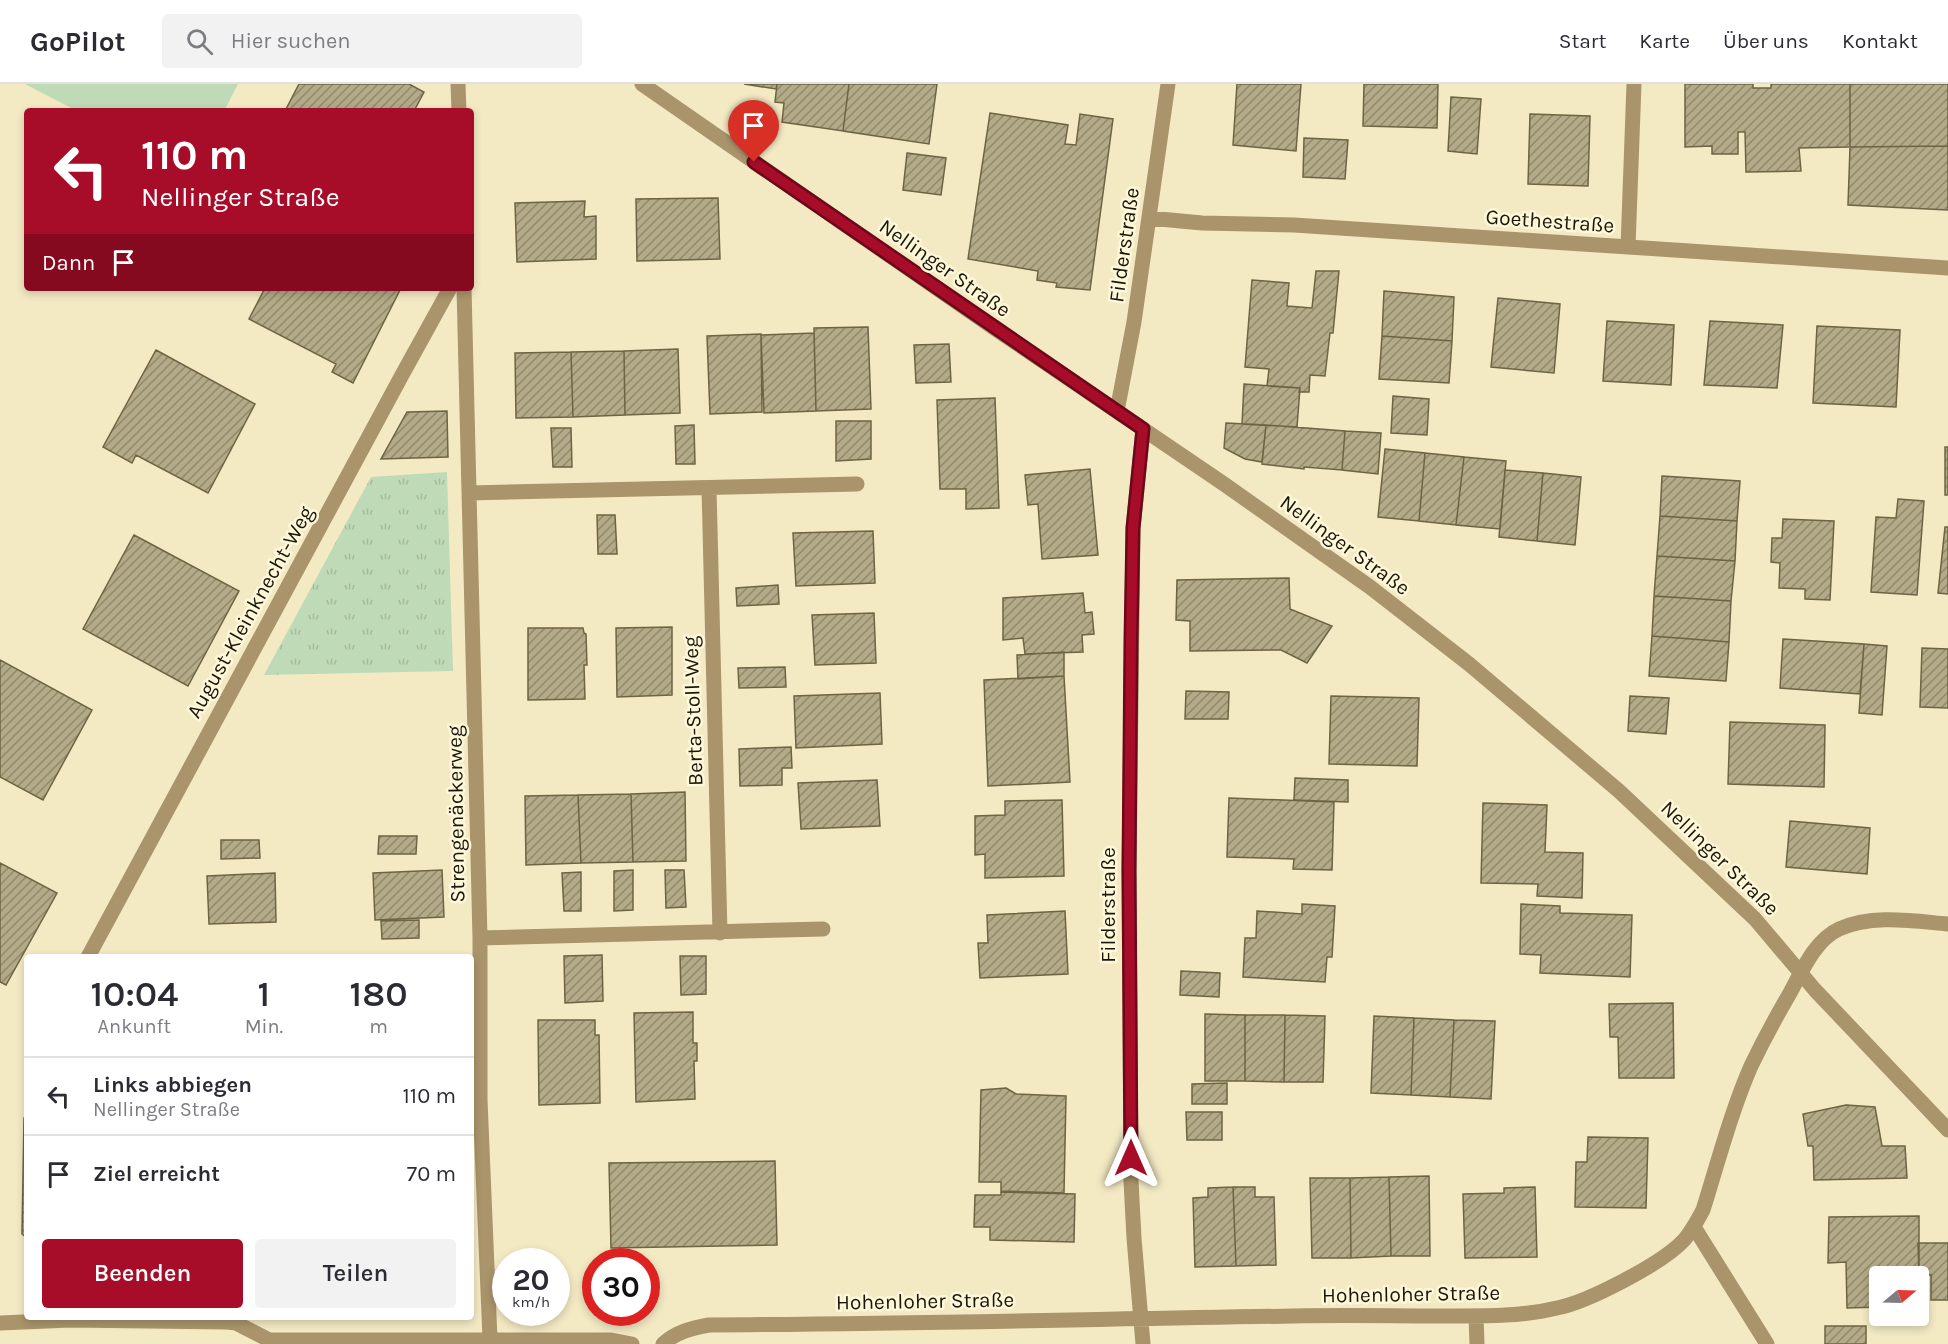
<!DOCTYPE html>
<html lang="de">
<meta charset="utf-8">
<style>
body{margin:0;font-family:Karla,sans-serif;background:#f2f2f3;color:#2b2b33;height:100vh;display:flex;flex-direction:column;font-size:22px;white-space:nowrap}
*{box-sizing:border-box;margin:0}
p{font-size:20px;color:#7c7c81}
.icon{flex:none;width:33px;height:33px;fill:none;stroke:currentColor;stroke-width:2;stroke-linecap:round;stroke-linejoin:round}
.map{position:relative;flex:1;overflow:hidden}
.panel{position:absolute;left:24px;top:870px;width:450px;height:366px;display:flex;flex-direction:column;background:#fff;border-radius:6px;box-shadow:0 3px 9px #0003}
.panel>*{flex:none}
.top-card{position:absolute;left:24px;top:24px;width:450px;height:183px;border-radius:6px;box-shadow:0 3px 9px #0003;background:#a70d29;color:#fff;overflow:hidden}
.needle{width:39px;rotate:71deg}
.tools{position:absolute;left:1869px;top:1182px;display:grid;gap:12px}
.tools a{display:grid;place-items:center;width:60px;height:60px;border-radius:6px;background:#fff;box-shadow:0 3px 9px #0003;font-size:30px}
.speed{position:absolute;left:492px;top:1164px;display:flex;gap:12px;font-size:30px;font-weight:700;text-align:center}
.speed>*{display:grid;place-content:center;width:78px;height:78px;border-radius:50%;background:#fff;box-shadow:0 3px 9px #0003;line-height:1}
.speed small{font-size:15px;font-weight:400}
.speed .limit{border:9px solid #d22;background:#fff;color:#111}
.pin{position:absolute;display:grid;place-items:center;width:51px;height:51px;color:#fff;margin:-62px -26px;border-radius:50% 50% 50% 0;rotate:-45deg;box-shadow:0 0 6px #0007}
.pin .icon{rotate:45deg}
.me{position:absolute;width:66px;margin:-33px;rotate:0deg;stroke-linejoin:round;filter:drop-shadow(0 0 4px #0008)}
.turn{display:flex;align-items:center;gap:21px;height:126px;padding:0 18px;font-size:27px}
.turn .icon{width:78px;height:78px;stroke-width:2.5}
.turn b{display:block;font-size:42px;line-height:51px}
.then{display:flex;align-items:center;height:57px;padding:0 18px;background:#0003;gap:12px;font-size:22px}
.eta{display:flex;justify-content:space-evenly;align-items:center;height:102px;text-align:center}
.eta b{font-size:36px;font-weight:600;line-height:42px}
.button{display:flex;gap:12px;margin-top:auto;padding:12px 18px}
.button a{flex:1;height:69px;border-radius:6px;background:#a70d29;color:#fff;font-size:24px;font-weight:600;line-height:69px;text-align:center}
.button a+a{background:#f2f2f3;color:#2b2b33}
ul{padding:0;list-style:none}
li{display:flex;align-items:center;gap:18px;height:78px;padding:0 18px;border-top:2px solid #e1e1e2}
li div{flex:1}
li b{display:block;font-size:22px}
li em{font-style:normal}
header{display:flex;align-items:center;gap:36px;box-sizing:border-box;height:84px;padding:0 30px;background:#fff;border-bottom:2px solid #e1e1e2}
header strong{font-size:28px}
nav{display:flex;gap:33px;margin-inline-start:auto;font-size:21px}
.search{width:420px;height:54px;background:#f2f2f3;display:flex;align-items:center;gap:15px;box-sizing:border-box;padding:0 21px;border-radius:6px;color:#7c7c81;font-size:22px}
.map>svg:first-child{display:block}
.park{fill:url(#park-tufts)}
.garden{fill:#bfdab7}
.building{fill:url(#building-hatch);stroke:#6d6443;stroke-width:1.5}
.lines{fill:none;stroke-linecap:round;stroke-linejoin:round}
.minor{stroke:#aa946b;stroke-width:15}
.route-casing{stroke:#6d081b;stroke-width:15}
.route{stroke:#a70d29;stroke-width:10}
.labels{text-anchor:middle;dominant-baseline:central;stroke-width:5;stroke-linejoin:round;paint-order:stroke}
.street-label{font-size:21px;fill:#1a1709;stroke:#fef7d9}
</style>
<header>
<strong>GoPilot</strong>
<div class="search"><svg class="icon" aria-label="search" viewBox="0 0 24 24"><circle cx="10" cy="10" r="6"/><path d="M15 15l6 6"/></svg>Hier suchen</div>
<nav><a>Start</a><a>Karte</a><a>Über uns</a><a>Kontakt</a></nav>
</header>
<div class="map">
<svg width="1948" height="1260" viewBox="0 0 1948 1260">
<defs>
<pattern id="park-tufts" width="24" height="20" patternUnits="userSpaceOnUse" patternTransform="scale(1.5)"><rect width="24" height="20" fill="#bfdab7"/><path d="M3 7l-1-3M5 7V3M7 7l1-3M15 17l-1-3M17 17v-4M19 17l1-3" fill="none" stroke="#a4ba9c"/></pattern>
<pattern id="building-hatch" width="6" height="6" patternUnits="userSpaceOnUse" patternTransform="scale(1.5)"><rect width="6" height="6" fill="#b3aa87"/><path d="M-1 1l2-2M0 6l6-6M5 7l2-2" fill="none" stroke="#91896d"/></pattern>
</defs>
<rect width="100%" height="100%" fill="#f3eac4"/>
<!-- park -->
<path class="park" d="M 447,388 L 453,587 L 264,591 L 371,393 Z"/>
<!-- garden -->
<path class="garden" d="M 25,0 L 238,0 L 224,27 L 77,27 Z"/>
<!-- building -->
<path class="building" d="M 299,0 L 409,0 L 424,8 L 414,27 L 285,27 Z
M 744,0 L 777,0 L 776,5 Z
M 777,0 L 849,0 L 843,47 L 782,38 L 784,19 L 775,18 Z
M 849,0 L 937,0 L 929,60 L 843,47 Z
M 1237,0 L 1301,0 L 1296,67 L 1233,61 Z
M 1364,0 L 1438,0 L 1437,44 L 1363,42 Z
M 1685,0 L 1753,0 L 1753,4 L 1771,4 L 1771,0 L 1850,0 L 1850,63 L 1799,64 L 1801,87 L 1746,88 L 1745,48 L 1738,48 L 1738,70 L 1712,70 L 1712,62 L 1685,63 Z
M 1850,0 L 1948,0 L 1948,62 L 1850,63 Z
M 1451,13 L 1481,15 L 1477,70 L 1448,67 Z
M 990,29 L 1068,41 L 1065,60 L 1076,61 L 1080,30 L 1113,35 L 1090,206 L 1056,203 L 1057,199 L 1037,196 L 1038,187 L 968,175 Z
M 1530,30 L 1590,32 L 1588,102 L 1528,100 Z
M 1304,54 L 1348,56 L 1345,95 L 1303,93 Z
M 1948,62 L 1948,126 L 1848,121 L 1850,63 Z
M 907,69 L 946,74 L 941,111 L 903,106 Z
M 718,114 L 720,175 L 637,177 L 636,115 Z
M 585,117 L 584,133 L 596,132 L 596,175 L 517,178 L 515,119 Z
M 1316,187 L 1339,187 L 1333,249 L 1330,249 L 1325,292 L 1310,291 L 1309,308 L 1299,308 L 1300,304 L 1267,302 L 1269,285 L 1245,283 L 1252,196 L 1289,199 L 1287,222 L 1312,224 Z
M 265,204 L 401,204 L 353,299 L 332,288 L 336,280 L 249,235 Z
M 1384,207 L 1454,213 L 1452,257 L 1382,252 Z
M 1498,214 L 1560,220 L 1554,289 L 1491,283 Z
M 1607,237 L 1674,241 L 1671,301 L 1603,297 Z
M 1710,237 L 1783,241 L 1777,304 L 1704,301 Z
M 1817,242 L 1900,246 L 1896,323 L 1813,319 Z
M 868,243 L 871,325 L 816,327 L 814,244 Z
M 814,249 L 816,327 L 764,329 L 761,251 Z
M 761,250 L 762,328 L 710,330 L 707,252 Z
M 1382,252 L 1452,257 L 1449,299 L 1379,295 Z
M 949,260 L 951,298 L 916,299 L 914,261 Z
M 678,265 L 680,329 L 625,331 L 624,267 Z
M 156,266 L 255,320 L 208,409 L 136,371 L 132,379 L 103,363 Z
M 624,267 L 625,331 L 573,333 L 571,268 Z
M 571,268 L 573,333 L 516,334 L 515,269 Z
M 1244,300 L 1300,304 L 1297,343 L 1242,340 Z
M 1393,312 L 1429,315 L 1427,351 L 1391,349 Z
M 995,314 L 999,424 L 966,425 L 966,405 L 940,405 L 937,316 Z
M 447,327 L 448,373 L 381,375 L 407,328 Z
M 836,337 L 871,337 L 871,375 L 836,377 Z
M 1226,339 L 1266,341 L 1262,378 L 1245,375 L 1224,364 Z
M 694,341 L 695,380 L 676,380 L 675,342 Z
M 1266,341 L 1345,347 L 1342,386 L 1304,383 L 1304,385 L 1262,380 Z
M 551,344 L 571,344 L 572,383 L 553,383 Z
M 1345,347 L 1381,349 L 1378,390 L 1342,386 Z
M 1945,363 L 1948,363 L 1948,411 L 1945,411 Z
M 1385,365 L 1425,369 L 1419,437 L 1378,433 Z
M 1425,369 L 1464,373 L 1456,441 L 1419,437 Z
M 1464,373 L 1506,377 L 1500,445 L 1456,441 Z
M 1090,385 L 1098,471 L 1042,475 L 1038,420 L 1028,421 L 1025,391 Z
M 1505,386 L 1543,389 L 1537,457 L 1499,453 Z
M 1543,389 L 1581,393 L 1575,461 L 1537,457 Z
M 1662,392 L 1740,397 L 1737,437 L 1660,432 Z
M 1898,415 L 1924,417 L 1917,511 L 1871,508 L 1876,433 L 1896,434 Z
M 597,431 L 615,431 L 617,470 L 598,470 Z
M 1660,432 L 1737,437 L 1735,477 L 1657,472 Z
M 1783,435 L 1834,437 L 1830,516 L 1805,515 L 1805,505 L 1779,504 L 1780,479 L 1771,478 L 1772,454 L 1782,454 Z
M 1945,443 L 1948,443 L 1948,510 L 1938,509 Z
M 873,447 L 875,499 L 796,502 L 793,449 Z
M 134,451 L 239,507 L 188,602 L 83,545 Z
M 1657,472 L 1735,477 L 1731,517 L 1654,512 Z
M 1289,494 L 1290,525 L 1332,542 L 1307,579 L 1281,566 L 1190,567 L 1190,537 L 1176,536 L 1177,496 Z
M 778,501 L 779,520 L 737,522 L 736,504 Z
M 1083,509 L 1085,529 L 1092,528 L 1094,550 L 1082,551 L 1083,568 L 1025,570 L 1023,554 L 1003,556 L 1003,514 Z
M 1654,512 L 1731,517 L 1729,558 L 1652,552 Z
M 874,529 L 876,579 L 815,581 L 812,531 Z
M 672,543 L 672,611 L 617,613 L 616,544 Z
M 528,544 L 583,544 L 584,549 L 586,550 L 587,581 L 584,581 L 585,615 L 528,616 Z
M 1652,552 L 1729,558 L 1726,597 L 1649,592 Z
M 1783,555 L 1864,560 L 1860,610 L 1780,604 Z
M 1864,560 L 1887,562 L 1882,631 L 1859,629 Z
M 1922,564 L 1948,565 L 1948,624 L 1920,623 Z
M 1064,568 L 1064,592 L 1018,595 L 1017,571 Z
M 0,576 L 92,626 L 43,716 L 0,693 Z
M 785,583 L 786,603 L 739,604 L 738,584 Z
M 1064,592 L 1070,698 L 988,702 L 984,596 Z
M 1186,607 L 1229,608 L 1228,635 L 1185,635 Z
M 880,609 L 882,660 L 796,664 L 794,612 Z
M 1331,612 L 1419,614 L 1417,682 L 1329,680 Z
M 1630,612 L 1669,614 L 1666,650 L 1628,647 Z
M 1730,638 L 1825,641 L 1824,703 L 1728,700 Z
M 791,663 L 792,684 L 782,684 L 782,701 L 740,702 L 739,665 Z
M 1295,694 L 1348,696 L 1348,718 L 1294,716 Z
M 877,696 L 880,742 L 801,745 L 798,699 Z
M 685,708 L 686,777 L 633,778 L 631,710 Z
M 631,710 L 633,778 L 581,779 L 578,711 Z
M 578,711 L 581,779 L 526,781 L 525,712 Z
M 1229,714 L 1334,718 L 1332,786 L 1293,785 L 1294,775 L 1227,773 Z
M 1062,716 L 1064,792 L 985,794 L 985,770 L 975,771 L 975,732 L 1005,731 L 1005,717 Z
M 1483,719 L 1547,721 L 1545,768 L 1583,769 L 1582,814 L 1537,812 L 1538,800 L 1481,799 Z
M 1790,737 L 1870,744 L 1867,790 L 1786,783 Z
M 379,752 L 417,752 L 416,770 L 378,770 Z
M 221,756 L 259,756 L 260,774 L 221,775 Z
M 0,779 L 57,809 L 6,901 L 0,898 Z
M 442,786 L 444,833 L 375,836 L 373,789 Z
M 633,786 L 633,826 L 614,827 L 614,787 Z
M 665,786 L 684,786 L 686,823 L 666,824 Z
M 581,788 L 581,827 L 564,827 L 562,789 Z
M 275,789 L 276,838 L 209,840 L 207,792 Z
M 1302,820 L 1335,822 L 1332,873 L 1327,873 L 1325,898 L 1243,893 L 1245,854 L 1256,854 L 1257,827 L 1302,830 Z
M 1521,820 L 1560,822 L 1560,829 L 1632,831 L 1630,893 L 1540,889 L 1541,871 L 1520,870 Z
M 1065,827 L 1068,890 L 980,894 L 978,859 L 988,859 L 987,831 Z
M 419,836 L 419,854 L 382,855 L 381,837 Z
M 445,871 L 445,873 L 379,873 L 379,872 Z
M 602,871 L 603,917 L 565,919 L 564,872 Z
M 680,872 L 706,872 L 706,910 L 681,911 Z
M 1181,887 L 1220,889 L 1219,913 L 1180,911 Z
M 1673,919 L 1674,994 L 1619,994 L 1618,953 L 1610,953 L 1609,920 Z
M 693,928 L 693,959 L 697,959 L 697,977 L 694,977 L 695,1015 L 636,1018 L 634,929 Z
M 1205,930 L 1245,931 L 1245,997 L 1205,997 Z
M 1245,931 L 1285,931 L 1284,998 L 1245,997 Z
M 1285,931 L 1325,932 L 1323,998 L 1284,998 Z
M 1374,932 L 1414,934 L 1411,1011 L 1371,1009 Z
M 1414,934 L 1454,936 L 1450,1013 L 1411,1011 Z
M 538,936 L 595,936 L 595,951 L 599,951 L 600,1019 L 539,1021 Z
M 1454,936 L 1495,937 L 1491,1015 L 1450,1013 Z
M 1227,999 L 1227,1020 L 1192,1020 L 1192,1000 Z
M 1006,1004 L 1016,1010 L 1066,1012 L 1064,1109 L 1001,1107 L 1001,1098 L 979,1098 L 981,1006 Z
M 1846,1021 L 1875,1023 L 1882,1062 L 1905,1062 L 1907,1094 L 1814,1096 L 1813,1062 L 1808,1062 L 1803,1030 Z
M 1186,1028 L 1222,1028 L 1222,1056 L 1187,1056 Z
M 24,1034 L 27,1034 L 27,1154 L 22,1150 Z
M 1588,1053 L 1648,1054 L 1646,1124 L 1575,1123 L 1576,1078 L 1587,1078 Z
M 775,1077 L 777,1161 L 611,1164 L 609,1079 Z
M 1429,1092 L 1430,1172 L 1391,1172 L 1389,1093 Z
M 1389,1093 L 1391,1172 L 1351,1174 L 1350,1094 Z
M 1310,1094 L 1350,1094 L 1351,1174 L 1312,1174 Z
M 1233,1103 L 1236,1182 L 1195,1183 L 1193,1114 L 1208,1113 L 1208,1104 Z
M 1233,1103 L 1255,1103 L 1255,1113 L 1274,1113 L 1276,1181 L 1236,1182 Z
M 1535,1103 L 1537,1173 L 1465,1174 L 1463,1110 L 1504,1109 L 1504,1104 Z
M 1001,1108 L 1075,1110 L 1074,1158 L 990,1156 L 990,1143 L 974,1143 L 975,1111 L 1001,1111 Z
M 1919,1132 L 1919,1222 L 1918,1192 L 1880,1192 L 1880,1223 L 1847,1224 L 1846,1178 L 1828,1179 L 1829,1133 Z
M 1918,1159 L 1948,1159 L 1948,1216 L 1931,1216 L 1931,1191 L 1919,1191 Z
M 595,1210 L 596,1228 L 619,1228 L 619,1230 L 595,1231 Z
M 1825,1242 L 1866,1242 L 1866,1260 L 1825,1260 Z"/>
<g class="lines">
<!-- minor -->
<path class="minor" d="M 458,0 L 459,27
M 642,0 L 997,246 L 1224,400 L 1370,503 L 1469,580 L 1619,707 L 1755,835 L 1815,906 L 1948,1046
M 1149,134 L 1202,139 L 1294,141 L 1948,184
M 1628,163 L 1634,0
M 464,204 L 480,854 L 480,1016 L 490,1255
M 1117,327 L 1134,238 L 1168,0
M 709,404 L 720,849
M 470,409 L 857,400
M 480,854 L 823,845
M 88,873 L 402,291 L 450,204
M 1694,1143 L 1767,1260
M 1476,1232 L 1477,1260
M 0,1239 L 70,1236 L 227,1238 L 236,1239 L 269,1256 L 611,1256 L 632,1260
M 663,1260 C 676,1248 692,1244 709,1241 C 904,1240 1099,1235 1294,1232 C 1344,1231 1394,1232 1444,1232 C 1481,1232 1520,1233 1557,1224 C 1588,1218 1663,1179 1684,1156 C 1692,1147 1697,1137 1703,1126 C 1718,1078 1731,1028 1751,982 C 1763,957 1776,933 1790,909 C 1802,887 1815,856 1839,845 C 1872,830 1913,837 1948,840
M 1143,1260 L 1134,1154 L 1131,1097 L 1129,787 L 1133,444 L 1143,345"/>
</g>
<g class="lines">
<defs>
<path id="route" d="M 754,78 L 1143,345 L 1133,444 L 1131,556 L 1129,787 L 1131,1074"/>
</defs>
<!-- route casing -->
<use href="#route" class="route-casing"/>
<!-- route -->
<use href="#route" class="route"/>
</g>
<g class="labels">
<!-- street labels -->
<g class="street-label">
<text transform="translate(1550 137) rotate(4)">Goethestraße</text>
<text transform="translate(1124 161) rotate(-82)">Filderstraße</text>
<text transform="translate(945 184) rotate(35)">Nellinger Straße</text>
<text transform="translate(1345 461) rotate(36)">Nellinger Straße</text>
<text transform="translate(250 528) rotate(-61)">August-Kleinknecht-Weg</text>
<text transform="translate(693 627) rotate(-92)">Berta-Stoll-Weg</text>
<text transform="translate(456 730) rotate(-91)">Strengenäckerweg</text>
<text transform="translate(1720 774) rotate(44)">Nellinger Straße</text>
<text transform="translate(1108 821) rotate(-90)">Filderstraße</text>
<text transform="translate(1411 1210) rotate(-1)">Hohenloher Straße</text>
<text transform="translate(925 1217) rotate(-1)">Hohenloher Straße</text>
</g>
</g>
</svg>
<div class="tools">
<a><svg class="needle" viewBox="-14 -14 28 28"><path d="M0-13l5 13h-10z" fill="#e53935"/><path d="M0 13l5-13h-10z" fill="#7c7c81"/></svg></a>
</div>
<div class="speed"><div>20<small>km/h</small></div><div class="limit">30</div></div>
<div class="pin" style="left:754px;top:78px;background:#d93025"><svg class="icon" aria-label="arrive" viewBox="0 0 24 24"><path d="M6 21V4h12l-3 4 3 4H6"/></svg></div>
<svg class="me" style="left:1131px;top:1074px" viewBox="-20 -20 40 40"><path d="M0-17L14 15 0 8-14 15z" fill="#a70d29" stroke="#fff" stroke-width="4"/></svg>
<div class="top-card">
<div class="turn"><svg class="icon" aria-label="left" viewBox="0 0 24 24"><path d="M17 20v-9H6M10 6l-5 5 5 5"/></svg><div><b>110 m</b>Nellinger Straße</div></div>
<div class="then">Dann<svg class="icon" aria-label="arrive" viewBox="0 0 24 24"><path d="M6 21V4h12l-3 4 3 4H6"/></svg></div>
</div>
<section class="panel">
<div class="eta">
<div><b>10:04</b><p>Ankunft</p></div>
<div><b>1</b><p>Min.</p></div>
<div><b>180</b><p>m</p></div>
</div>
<ul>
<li><svg class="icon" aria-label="left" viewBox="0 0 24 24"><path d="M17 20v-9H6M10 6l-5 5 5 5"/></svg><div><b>Links abbiegen</b><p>Nellinger Straße</p></div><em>110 m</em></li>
<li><svg class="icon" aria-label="arrive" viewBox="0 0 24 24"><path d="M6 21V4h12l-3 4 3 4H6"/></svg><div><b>Ziel erreicht</b></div><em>70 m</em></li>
</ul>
<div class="button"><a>Beenden</a><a>Teilen</a></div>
</section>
</div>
